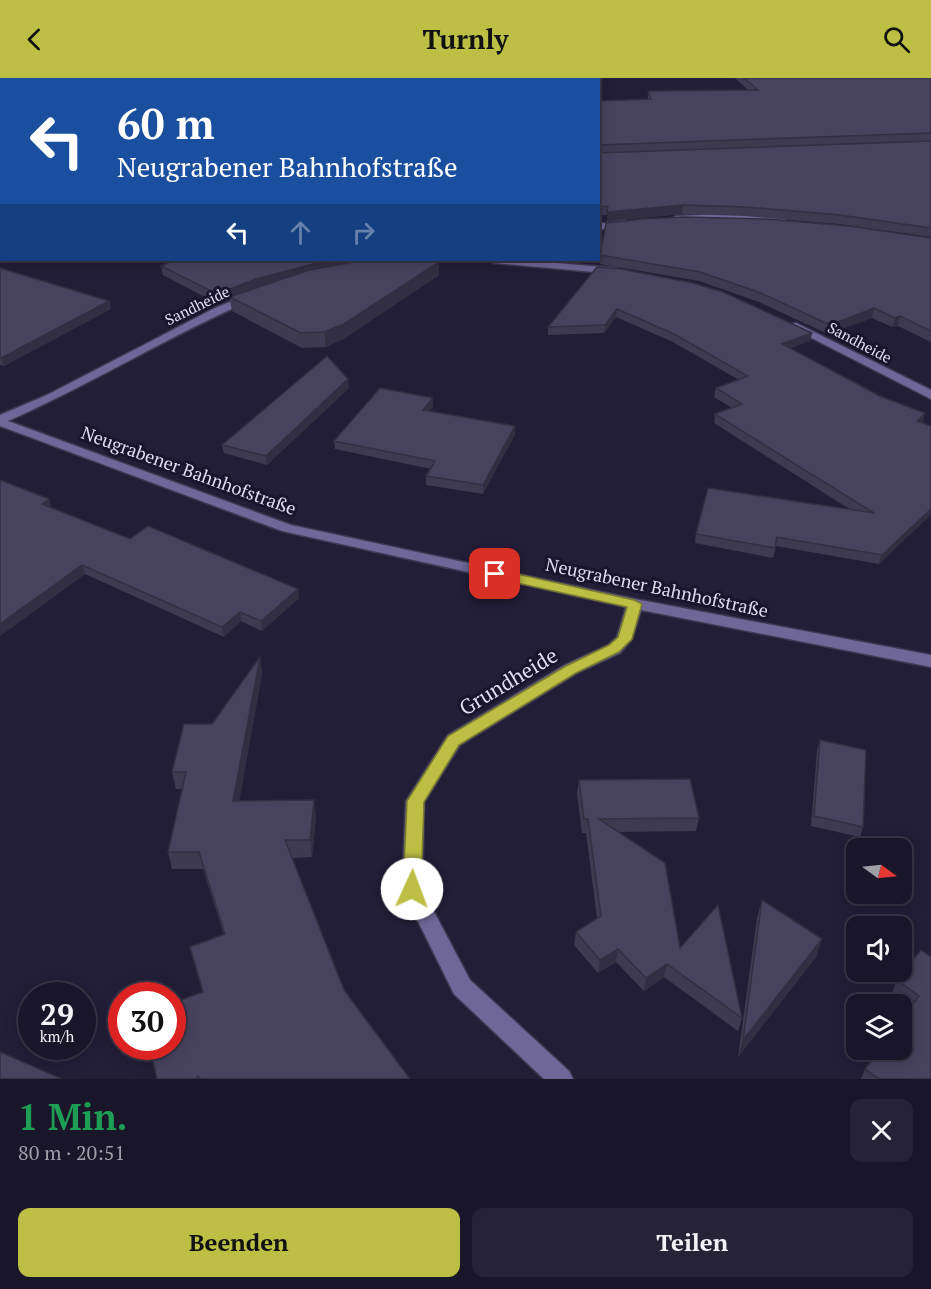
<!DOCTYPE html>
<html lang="de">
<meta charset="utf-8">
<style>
body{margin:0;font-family:"PT Serif",serif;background:#272336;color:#f1f3f6;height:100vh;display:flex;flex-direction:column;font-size:22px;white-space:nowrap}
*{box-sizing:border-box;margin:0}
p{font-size:20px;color:#9f9fa8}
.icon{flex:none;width:33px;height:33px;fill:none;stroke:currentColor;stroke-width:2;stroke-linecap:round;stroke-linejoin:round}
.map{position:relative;height:1001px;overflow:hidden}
.sheet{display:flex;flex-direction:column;background:#1a162a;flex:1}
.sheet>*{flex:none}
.guide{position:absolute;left:0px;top:0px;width:600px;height:183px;box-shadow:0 3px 15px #0003,0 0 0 2px #383547;background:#1a4fa0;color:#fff;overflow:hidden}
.needle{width:39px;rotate:105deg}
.tools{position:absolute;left:846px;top:760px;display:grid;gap:12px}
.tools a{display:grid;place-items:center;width:66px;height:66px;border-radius:12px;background:#1a162a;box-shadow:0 3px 15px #0003,0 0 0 2px #383547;font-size:30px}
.speed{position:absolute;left:18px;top:904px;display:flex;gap:12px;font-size:30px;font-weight:700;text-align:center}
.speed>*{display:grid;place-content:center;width:78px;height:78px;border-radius:50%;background:#1a162a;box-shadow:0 3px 15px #0003,0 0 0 2px #383547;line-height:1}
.speed small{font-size:15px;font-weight:400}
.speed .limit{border:9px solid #d22;background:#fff;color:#111}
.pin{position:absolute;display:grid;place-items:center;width:51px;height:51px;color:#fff;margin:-26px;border-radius:12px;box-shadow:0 3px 9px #0006}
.me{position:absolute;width:66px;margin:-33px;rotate:2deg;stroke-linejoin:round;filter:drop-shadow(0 0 4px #0008)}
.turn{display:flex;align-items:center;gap:21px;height:126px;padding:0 18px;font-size:27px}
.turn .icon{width:78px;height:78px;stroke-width:2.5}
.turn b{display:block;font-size:42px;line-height:51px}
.lanes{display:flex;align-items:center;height:57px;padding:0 18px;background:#0003;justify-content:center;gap:30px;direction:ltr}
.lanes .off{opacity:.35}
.round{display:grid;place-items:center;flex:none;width:63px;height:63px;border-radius:12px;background:#272336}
.head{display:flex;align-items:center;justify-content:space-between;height:102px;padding:0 18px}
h1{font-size:36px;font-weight:700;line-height:45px;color:#1e9e55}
.button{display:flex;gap:12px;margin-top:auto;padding:12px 18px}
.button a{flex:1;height:69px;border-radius:12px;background:#bcbf43;color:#111;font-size:24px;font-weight:700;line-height:69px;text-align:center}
.button a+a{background:#272336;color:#f1f3f6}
header{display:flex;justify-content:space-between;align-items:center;height:78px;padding:0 18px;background:#bcbf43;color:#111;font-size:27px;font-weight:700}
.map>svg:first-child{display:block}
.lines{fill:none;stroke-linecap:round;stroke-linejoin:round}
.minor-casing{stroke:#3d3952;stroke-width:3}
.minor{fill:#6e6797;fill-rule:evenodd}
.wall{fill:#3d3a52}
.shaded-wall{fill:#322f42}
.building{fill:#47435f;stroke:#322f42;stroke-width:1.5}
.route{fill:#bcbf43;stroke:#7a7c2c;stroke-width:1.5}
.labels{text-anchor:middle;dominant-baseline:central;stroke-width:6;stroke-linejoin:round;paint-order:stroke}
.far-street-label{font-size:15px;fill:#dfddef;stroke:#1a152e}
.street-label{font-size:18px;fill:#dfddef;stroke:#1a152e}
.near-street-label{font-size:21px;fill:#dfddef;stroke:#1a152e}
</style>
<header><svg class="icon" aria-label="back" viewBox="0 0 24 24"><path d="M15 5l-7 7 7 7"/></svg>Turnly<svg class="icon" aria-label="search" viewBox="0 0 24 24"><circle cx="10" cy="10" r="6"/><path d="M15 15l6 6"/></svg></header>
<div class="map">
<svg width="931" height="1001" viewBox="0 0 931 1001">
<rect width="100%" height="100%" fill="#231e38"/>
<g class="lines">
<defs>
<path id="minor" d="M 123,0 L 131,0 L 122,2 Z
M 726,136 L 781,139 L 786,142 L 781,145 L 726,142 L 676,144 L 671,141 L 676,138 Z
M 625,142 L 630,145 L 628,147 L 598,152 L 598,146 Z
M 489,182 L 521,182 L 616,190 L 621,193 L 616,196 L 494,185 Z
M 250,216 L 254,217 L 254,221 C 170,257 92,306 8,343 L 291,447 L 635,521 L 931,577 L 931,589 L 641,532 L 632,561 L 620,575 L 577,595 L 460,667 L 424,724 L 422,811 L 470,902 L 569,993 L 573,1001 L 544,1001 L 454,916 L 405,817 L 402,811 L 406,723 L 448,657 L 565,587 L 608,567 L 617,559 L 626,529 L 282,453 L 0,348 L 0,337 L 47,317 L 215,230 Z
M 796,245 L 931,312 L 931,321 L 792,250 L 792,246 Z"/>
</defs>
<!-- minor casing -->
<use href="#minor" class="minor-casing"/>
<!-- minor -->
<use href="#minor" class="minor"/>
</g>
<!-- wall -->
<path class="wall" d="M 735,0 L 931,0 L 931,63 L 655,73 L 931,63 L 931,159 L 838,146 L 745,138 L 682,136 L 607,143 L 607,137 L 598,138 L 598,23 L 648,21 L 648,13 L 748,12 Z
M 931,160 L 931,264 L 898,248 L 892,249 L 872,240 L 828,256 L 759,224 L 699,203 L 600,186 L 600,177 Z
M 439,184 L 439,197 L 345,260 L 326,269 L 302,270 L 232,233 L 230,221 L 218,226 L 163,197 L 161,188 Z
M 597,189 L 812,255 L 810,263 L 790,270 L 878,317 L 878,318 L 923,344 L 922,345 L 879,486 L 776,468 L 773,480 L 695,465 L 696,456 L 851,432 L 714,345 L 715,336 L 732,330 L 714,319 L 716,310 L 739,302 L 673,264 L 616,239 L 604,255 L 548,257 L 548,249 Z
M 0,190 L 109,223 L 111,231 L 4,288 L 0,287 Z
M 349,310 L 267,387 L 224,375 L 222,367 Z
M 433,329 L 429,333 L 515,356 L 483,416 L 426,407 L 426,398 L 431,391 L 335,371 L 334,363 Z
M 49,421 L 51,429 L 130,461 L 298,511 L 299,520 L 262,553 L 241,543 L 224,559 L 85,496 L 0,558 Z
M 260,579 L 262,596 L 239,723 L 316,739 L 312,779 L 292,780 L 344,912 L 410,1001 L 157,1001 L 202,914 L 224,857 L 203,791 L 172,791 L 168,774 L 182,711 L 176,711 L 172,694 L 212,646 Z
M 820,662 L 863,749 L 860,759 L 811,748 L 817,672 Z
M 579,702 L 699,740 L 696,753 L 619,754 L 680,870 L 742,940 L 738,953 L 664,899 L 644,913 L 616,884 L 598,895 L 574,867 L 576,854 L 597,840 L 586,755 L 582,755 L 577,716 Z
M 762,822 L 822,861 L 816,879 L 738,979 L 757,840 Z
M 921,872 L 931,1001 L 861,1001 L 865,991 L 908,934 L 902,929 L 902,927 L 899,927 L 890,920 L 897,902 Z"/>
<!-- shaded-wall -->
<path class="shaded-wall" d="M 2,112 L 2,122 L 0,122 L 0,113 Z
M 683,127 L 682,136 L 607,143 L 607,134 Z
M 336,182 L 392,182 L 230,219 L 230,221 L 218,226 L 217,216 L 256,201 L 317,185 Z
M 439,184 L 439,197 L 345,260 L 326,269 L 324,254 Z
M 109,223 L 111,231 L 4,288 L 1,280 Z
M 874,230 L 872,240 L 828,256 L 830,247 Z
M 617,231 L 616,239 L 604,255 L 605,247 Z
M 900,238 L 898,248 L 892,249 L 895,240 Z
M 812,255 L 810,263 L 780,274 L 782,266 Z
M 348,301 L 349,310 L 267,387 L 266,378 Z
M 433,320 L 433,329 L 423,341 L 423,332 Z
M 925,335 L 923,344 L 914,351 L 917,343 Z
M 515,348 L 515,356 L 483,416 L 483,407 Z
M 49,421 L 51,430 L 42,426 Z
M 931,431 L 931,437 L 879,486 L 882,477 Z
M 82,487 L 85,496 L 0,558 L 0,546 Z
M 298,511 L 299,520 L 262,553 L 261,543 Z
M 240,534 L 241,543 L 224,559 L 222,549 Z
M 260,579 L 262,596 L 236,741 L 233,723 Z
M 314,722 L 316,739 L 312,779 L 310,762 Z
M 822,861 L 816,879 L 738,979 L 743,962 Z
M 618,871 L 616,884 L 598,895 L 600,882 Z
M 667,886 L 664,899 L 644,913 L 646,900 Z"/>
<!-- building -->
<path class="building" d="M 198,0 L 529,0 L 532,2 L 190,2 Z
M 744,0 L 931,0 L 931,55 L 598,67 L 598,23 L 651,21 L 648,13 L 758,12 Z
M 0,30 L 2,31 L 2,52 L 0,52 Z
M 0,59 L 2,59 L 2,112 L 0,113 Z
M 931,63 L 931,150 L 840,137 L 746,129 L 683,127 L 607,134 L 608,128 L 598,129 L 598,74 L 599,75 Z
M 684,139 L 767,141 L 849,148 L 931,160 L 931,253 L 900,238 L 895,240 L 874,230 L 830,247 L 761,215 L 700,194 L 600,177 L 606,145 L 642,141 Z
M 175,182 L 336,182 L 317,185 L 256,201 L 217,216 L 161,188 Z
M 366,182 L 437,182 L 439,184 L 344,246 L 324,254 L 301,255 L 230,219 L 309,192 Z
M 597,189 L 621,191 L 693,205 L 723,214 L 812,255 L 782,266 L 878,317 L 877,317 L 925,335 L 917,343 L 931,348 L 931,431 L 882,477 L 777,459 L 775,470 L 696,456 L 708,410 L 874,435 L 715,336 L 742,326 L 716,310 L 748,298 L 674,256 L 617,231 L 605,247 L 548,249 Z
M 0,190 L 109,223 L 1,280 L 0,280 Z
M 327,278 L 348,301 L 266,378 L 222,367 Z
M 380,310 L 433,320 L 423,332 L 515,348 L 483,407 L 426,398 L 435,383 L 334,363 Z
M 0,402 L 49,421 L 42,426 L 130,461 L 148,448 L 298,511 L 261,543 L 240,534 L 222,549 L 82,487 L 0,546 Z
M 260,579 L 233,723 L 314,722 L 310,762 L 285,762 L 344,912 L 410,1001 L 200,1001 L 198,998 L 196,1001 L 157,1001 L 150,969 L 172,969 L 172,925 L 203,914 L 190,869 L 225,856 L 199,774 L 168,774 L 186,694 L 172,694 L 184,646 L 212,646 Z
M 820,662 L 866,672 L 863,749 L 814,738 Z
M 690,701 L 699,740 L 599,741 L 665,785 L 680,870 L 718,827 L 742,940 L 667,886 L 646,900 L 618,871 L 600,882 L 576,854 L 601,838 L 588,741 L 584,741 L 579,702 Z
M 762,822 L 822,861 L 743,962 Z
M 921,872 L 931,879 L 931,1001 L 879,1001 L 865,991 L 879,972 L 902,972 L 902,942 L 919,918 L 897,902 Z
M 0,974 L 62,1001 L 0,1001 Z"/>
<!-- route -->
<path class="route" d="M 495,491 L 634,522 L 642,526 L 632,561 L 619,574 L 576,595 L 459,667 L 424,724 L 421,811 L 418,816 L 412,819 L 405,816 L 403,811 L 407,723 L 448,658 L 566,588 L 609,567 L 618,559 L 627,529 L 490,499 L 489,496 L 490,493 Z"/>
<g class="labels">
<!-- far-street labels -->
<g class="far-street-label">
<text transform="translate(197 227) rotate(-26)">Sandheide</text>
<text transform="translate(860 264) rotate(28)">Sandheide</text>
</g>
<!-- street labels -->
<g class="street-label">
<text transform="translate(189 392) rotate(20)">Neugrabener Bahnhofstraße</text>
<text transform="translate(657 509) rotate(12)">Neugrabener Bahnhofstraße</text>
</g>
<!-- near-street labels -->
<g class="near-street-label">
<text transform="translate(508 603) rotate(-31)">Grundheide</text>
</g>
</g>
</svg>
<div class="tools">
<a><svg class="needle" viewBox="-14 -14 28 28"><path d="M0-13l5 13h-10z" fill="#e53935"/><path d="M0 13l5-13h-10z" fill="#9f9fa8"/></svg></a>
<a><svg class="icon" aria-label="sound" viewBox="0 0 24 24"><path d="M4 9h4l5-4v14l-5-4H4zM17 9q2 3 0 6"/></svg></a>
<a><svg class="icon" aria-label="layers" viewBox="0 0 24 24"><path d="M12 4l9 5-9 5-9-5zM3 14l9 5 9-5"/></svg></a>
</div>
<div class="speed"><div>29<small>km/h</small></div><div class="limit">30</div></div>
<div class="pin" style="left:495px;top:496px;background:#d93025"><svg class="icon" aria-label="arrive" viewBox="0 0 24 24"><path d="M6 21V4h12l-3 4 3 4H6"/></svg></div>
<svg class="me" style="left:412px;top:811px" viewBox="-20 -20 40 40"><circle r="19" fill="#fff"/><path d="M0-13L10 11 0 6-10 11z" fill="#bcbf43"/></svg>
<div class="guide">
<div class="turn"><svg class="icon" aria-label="left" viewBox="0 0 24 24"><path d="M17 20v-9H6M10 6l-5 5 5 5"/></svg><div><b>60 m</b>Neugrabener Bahnhofstraße</div></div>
<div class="lanes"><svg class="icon" aria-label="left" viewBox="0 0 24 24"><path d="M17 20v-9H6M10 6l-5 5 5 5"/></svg><svg class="icon off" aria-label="ahead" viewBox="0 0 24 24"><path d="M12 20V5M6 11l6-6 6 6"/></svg><svg class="icon off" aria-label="right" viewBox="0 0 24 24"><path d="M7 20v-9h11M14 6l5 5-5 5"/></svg></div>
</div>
</div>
<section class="sheet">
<div class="head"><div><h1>1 Min.</h1><p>80 m · 20:51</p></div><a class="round"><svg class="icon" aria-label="close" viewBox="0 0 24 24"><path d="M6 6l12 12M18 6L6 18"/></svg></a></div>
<div class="button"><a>Beenden</a><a>Teilen</a></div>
</section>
